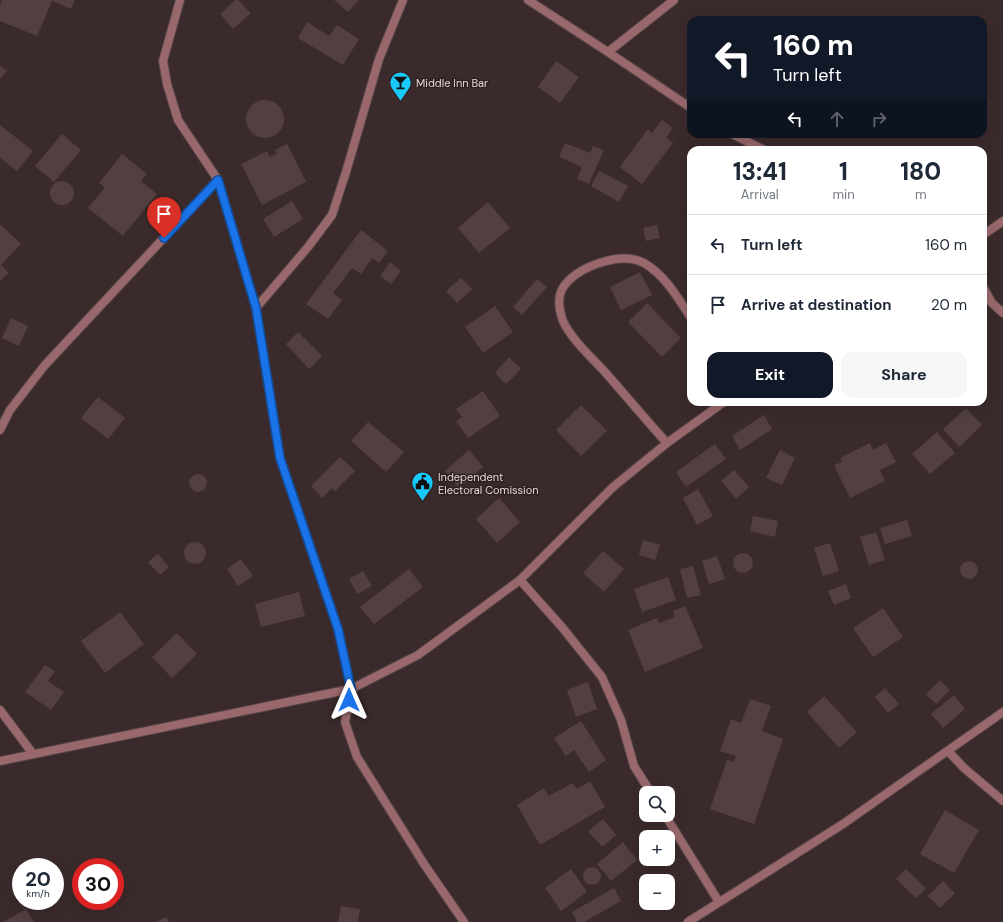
<!DOCTYPE html>
<meta charset="utf-8">
<style>
body{margin:0;font-family:"DM Sans",sans-serif;background:#f6f6f7;color:#1f2937;height:100vh;display:flex;flex-direction:column;font-size:15px;white-space:nowrap}
*{box-sizing:border-box;margin:0}
p{font-size:13px;color:#747a83}
.icon{flex:none;width:22px;height:22px;fill:none;stroke:currentColor;stroke-width:2;stroke-linecap:round;stroke-linejoin:round}
.map{position:relative;flex:1;overflow:hidden}
.details{position:absolute;left:687px;top:146px;width:300px;height:260px;display:flex;flex-direction:column;background:#fff;border-radius:12px;box-shadow:0 4px 16px #0002}
.details>*{flex:none}
.guide{position:absolute;left:687px;top:16px;width:300px;height:122px;border-radius:12px;box-shadow:0 4px 16px #0002;background:#111827;color:#fff;overflow:hidden}
.tools{position:absolute;left:639px;top:786px;display:grid;gap:8px}
.tools a{display:grid;place-items:center;width:36px;height:36px;border-radius:8px;background:#fff;box-shadow:0 4px 16px #0002;font-size:20px}
.speed{position:absolute;left:12px;top:858px;display:flex;gap:8px;font-size:20px;font-weight:700;text-align:center}
.speed>*{display:grid;place-content:center;width:52px;height:52px;border-radius:50%;background:#fff;box-shadow:0 4px 16px #0002;line-height:1}
.speed small{font-size:10px;font-weight:400}
.speed .limit{border:6px solid #d22;background:#fff;color:#111}
.pin{position:absolute;display:grid;place-items:center;width:34px;height:34px;color:#fff;margin:-41px -17px;border-radius:50% 50% 50% 0;rotate:-45deg;box-shadow:0 0 4px #0007}
.pin .icon{rotate:45deg}
.me{position:absolute;width:44px;margin:-22px;rotate:0deg;stroke-linejoin:round;filter:drop-shadow(0 0 3px #0008)}
.turn{display:flex;align-items:center;gap:14px;height:84px;padding:0 20px;font-size:18px}
.turn .icon{width:52px;height:52px;stroke-width:2.5}
.turn b{display:block;font-size:28px;line-height:34px}
.lanes{display:flex;align-items:center;height:38px;padding:0 20px;background:#0003;justify-content:center;gap:20px;direction:ltr}
.lanes .off{opacity:.35}
.eta{display:flex;justify-content:space-evenly;align-items:center;height:68px;text-align:center}
.eta b{font-size:24px;font-weight:800;line-height:28px}
.action{display:flex;gap:8px;margin-top:auto;padding:8px 20px}
.action a{flex:1;height:46px;border-radius:12px;background:#111827;color:#fff;font-size:16px;font-weight:800;line-height:46px;text-align:center}
.action a+a{background:#f6f6f7;color:#1f2937}
ul{padding:0;list-style:none}
li{display:flex;align-items:center;gap:12px;height:60px;padding:0 20px;border-top:1px solid #e0e1e3}
li div{flex:1}
li b{display:block;font-size:15px}
li em{font-style:normal}
.map>svg:first-child{display:block}
.building{fill:#524041}
.lines{fill:none;stroke-linecap:round;stroke-linejoin:round}
.minor-casing{stroke:#564546;stroke-width:10}
.tertiary-casing{stroke:#564546;stroke-width:10}
.minor{stroke:#99686c;stroke-width:8}
.tertiary{stroke:#99686c;stroke-width:8}
.route-casing{stroke:#114b97;stroke-width:10}
.route{stroke:#1a73e8;stroke-width:7}
.labels{text-anchor:middle;dominant-baseline:central;stroke-width:3;stroke-linejoin:round;paint-order:stroke}
.poi-label{font-size:11px;fill:#e1d5d6;stroke:#302021;text-anchor:start}
</style>
<div class="map">
<svg width="1003" height="922" viewBox="0 0 1003 922">
<rect width="100%" height="100%" fill="#3b2a2b"/>
<!-- building -->
<path class="building" d="M 2,0 L 75,0 L 71,9 L 52,1 L 37,36 L 0,21 L 0,5 Z
M 235,0 L 238,0 L 251,13 L 233,29 L 220,14 Z
M 334,0 L 359,0 L 348,12 Z
M 307,22 L 329,36 L 337,25 L 359,39 L 343,65 L 298,38 Z
M 556,61 L 579,77 L 560,103 L 538,87 Z
M 0,66 L 7,71 L 0,79 Z
M246 119a19 19 0 1 1 38 0a19 19 0 1 1-38 0Z
M 662,120 L 673,128 L 666,138 L 673,143 L 642,184 L 620,167 L 648,129 L 652,133 Z
M 0,125 L 33,151 L 17,171 L 0,158 Z
M 62,134 L 81,150 L 54,182 L 35,166 Z
M 565,143 L 590,153 L 593,146 L 604,150 L 589,184 L 577,179 L 582,167 L 559,157 Z
M 287,144 L 306,182 L 262,205 L 241,164 L 267,151 L 270,157 L 277,154 L 275,150 Z
M 122,154 L 147,174 L 141,181 L 157,194 L 123,236 L 88,208 L 105,187 L 99,183 Z
M 599,171 L 628,186 L 619,202 L 591,186 Z
M50 193a12 12 0 1 1 24 0a12 12 0 1 1-24 0Z
M 292,201 L 303,219 L 274,237 L 263,219 Z
M 488,202 L 510,228 L 479,253 L 458,228 Z
M 0,224 L 21,244 L 1,265 L 9,273 L 0,281 Z
M 657,225 L 660,238 L 646,241 L 643,228 Z
M 361,230 L 388,251 L 379,263 L 372,258 L 361,274 L 352,268 L 333,293 L 342,300 L 328,319 L 306,304 Z
M 390,262 L 401,271 L 391,284 L 380,276 Z
M 640,272 L 652,295 L 621,310 L 610,287 Z
M 461,278 L 472,289 L 457,303 L 446,291 Z
M 537,279 L 547,287 L 522,315 L 513,307 Z
M 647,303 L 681,338 L 662,357 L 628,322 Z
M 495,306 L 513,332 L 483,353 L 465,327 Z
M 11,318 L 28,326 L 19,346 L 2,338 Z
M 298,332 L 322,356 L 309,369 L 286,344 Z
M 509,357 L 521,369 L 506,384 L 495,373 Z
M 483,391 L 500,416 L 468,438 L 456,421 L 462,417 L 456,409 Z
M 98,397 L 125,418 L 108,439 L 81,418 Z
M 581,405 L 607,431 L 581,456 L 556,430 Z
M 966,408 L 982,425 L 959,447 L 943,429 Z
M 764,415 L 772,429 L 740,450 L 732,436 Z
M 368,422 L 404,452 L 386,472 L 351,441 Z
M 937,432 L 955,453 L 930,474 L 912,454 Z
M 870,443 L 873,450 L 886,443 L 896,462 L 880,470 L 885,481 L 850,498 L 834,465 L 842,462 L 840,458 Z
M 715,444 L 726,459 L 686,487 L 676,472 Z
M 469,450 L 483,467 L 459,488 L 445,471 Z
M 780,450 L 795,458 L 782,485 L 766,478 Z
M 340,457 L 355,471 L 335,491 L 332,488 L 322,498 L 311,486 Z
M 734,470 L 749,487 L 736,499 L 721,481 Z
M189 483a9 9 0 1 1 18 0a9 9 0 1 1-18 0Z
M 698,489 L 713,516 L 697,525 L 683,498 Z
M 499,498 L 520,522 L 497,543 L 476,519 Z
M 753,516 L 778,521 L 775,537 L 750,531 Z
M 907,520 L 912,536 L 885,544 L 880,528 Z
M 876,532 L 885,560 L 869,565 L 860,537 Z
M 643,540 L 660,545 L 655,560 L 639,555 Z
M184 553a11 11 0 1 1 22 0a11 11 0 1 1-22 0Z
M 830,543 L 839,571 L 823,576 L 814,548 Z
M 603,551 L 624,569 L 604,592 L 583,573 Z
M733 563a10 10 0 1 1 20 0a10 10 0 1 1-20 0Z
M 158,554 L 169,567 L 160,575 L 148,562 Z
M 717,556 L 725,579 L 709,584 L 702,561 Z
M 241,559 L 253,576 L 238,586 L 227,569 Z
M960 570a9 9 0 1 1 18 0a9 9 0 1 1-18 0Z
M 693,566 L 701,595 L 687,598 L 680,569 Z
M 409,569 L 423,587 L 374,624 L 360,607 Z
M 363,571 L 372,586 L 357,594 L 349,579 Z
M 668,577 L 676,600 L 642,612 L 634,589 Z
M 846,584 L 851,598 L 834,605 L 828,591 Z
M 299,592 L 305,616 L 261,627 L 255,604 Z
M 685,606 L 703,648 L 645,672 L 628,630 L 657,618 L 659,623 L 675,617 L 673,611 Z
M 883,608 L 903,637 L 873,657 L 853,628 Z
M 120,612 L 144,644 L 105,673 L 81,641 Z
M 177,633 L 197,654 L 172,678 L 152,657 Z
M 45,665 L 55,671 L 48,681 L 64,692 L 51,710 L 25,692 Z
M 940,680 L 950,690 L 936,704 L 926,694 Z
M 588,682 L 597,709 L 576,717 L 567,690 Z
M 885,688 L 899,704 L 888,713 L 875,697 Z
M 954,695 L 965,709 L 943,728 L 931,714 Z
M 824,696 L 857,732 L 839,748 L 807,712 Z
M 750,699 L 771,706 L 762,731 L 783,739 L 754,824 L 710,809 L 727,760 L 733,762 L 736,756 L 720,751 L 731,719 L 741,723 Z
M 581,721 L 606,760 L 589,772 L 574,750 L 566,756 L 554,738 Z
M 590,781 L 605,807 L 540,845 L 517,805 L 544,788 L 549,796 L 572,783 L 577,789 Z
M 945,810 L 979,830 L 954,873 L 920,854 Z
M 603,819 L 616,835 L 602,847 L 588,831 Z
M 623,842 L 637,860 L 611,881 L 597,864 Z
M583 876a9 9 0 1 1 18 0a9 9 0 1 1-18 0Z
M 571,869 L 587,892 L 561,911 L 545,888 Z
M 906,869 L 926,888 L 916,898 L 896,879 Z
M 943,881 L 955,893 L 940,908 L 928,896 Z
M 614,888 L 621,901 L 584,922 L 577,922 L 572,912 Z
M 341,906 L 360,909 L 358,922 L 338,922 Z
M 26,909 L 34,922 L 3,922 Z
M 166,917 L 169,922 L 156,922 Z"/>
<g class="lines">
<defs>
<path id="minor" d="M 180,0 L 163,61 L 167,84 L 178,120 L 218,180 L 256,308 L 280,458 L 338,629 L 351,689 L 345,722 L 357,757 L 424,864 L 464,922
M 528,0 L 608,52 L 691,108
M 608,52 L 674,0
M 732,134 L 764,150
M 983,287 L 992,303 L 1003,313
M 256,308 L 308,247 L 332,215 L 346,172 L 379,59 L 403,0
M 0,430 L 10,410 L 45,365 L 218,180
M 667,443 C 646,420 626,396 605,372 C 592,358 571,339 563,321 C 559,310 557,296 564,286 C 579,266 621,251 644,263 C 665,275 678,298 691,318
M 520,580 L 561,626 L 602,677 L 621,720 L 634,766 L 651,793
M 0,710 L 33,754
M 948,751 L 964,768 L 1003,801
M 665,815 L 719,902
M 688,922 L 843,824 L 1003,712"/>
<path id="tertiary" d="M 983,235 L 1003,221
M 0,761 L 351,689 L 418,655 L 520,580 L 613,487 L 667,443 L 724,402"/>
</defs>
<!-- minor casing -->
<use href="#minor" class="minor-casing"/>
<!-- tertiary casing -->
<use href="#tertiary" class="tertiary-casing"/>
<!-- minor -->
<use href="#minor" class="minor"/>
<!-- tertiary -->
<use href="#tertiary" class="tertiary"/>
</g>
<g class="lines">
<defs>
<path id="route" d="M 164,238 L 218,180 L 256,308 L 280,458 L 338,629 L 351,689 L 349,700"/>
</defs>
<!-- route casing -->
<use href="#route" class="route-casing"/>
<!-- route -->
<use href="#route" class="route"/>
</g>
<!-- icons -->
<defs>
<symbol id="bar-pin" viewBox="-11 -11 22 30"><path d="M0 17L-7.5 6A9.5 9.5 0 1 1 7.5 6Z" fill="#18cafc" stroke="#302021"/><path d="M-6-5H6L.8 .8V4.5H3.5V6h-7V4.5H-.8V.8Z" fill="#111"/></symbol>
<symbol id="civic-pin" viewBox="-11 -11 22 30"><path d="M0 17L-7.5 6A9.5 9.5 0 1 1 7.5 6Z" fill="#18cafc" stroke="#302021"/><path d="M-.6-6.5H3V-4.5H.6V-3L4-1V1h2V6H-6V1h2V-1L-.6-3ZM-1.2 2.5V6h2.4V2.5Z" fill="#111"/></symbol>
</defs>
<g fill-rule="evenodd">
<use href="#bar-pin" x="388" y="70" width="25" height="34"/>
<use href="#civic-pin" x="410" y="470" width="25" height="34"/>
</g>
<g class="labels">
<!-- poi labels -->
<g class="poi-label">
<text x="416" y="83">Middle Inn Bar</text>
<text x="438" y="477">Independent<tspan x="438" dy="13">Electoral Comission</tspan></text>
</g>
</g>
</svg>
<div class="tools">
<a><svg class="icon" aria-label="search" viewBox="0 0 24 24"><circle cx="10" cy="10" r="6"/><path d="M15 15l6 6"/></svg></a>
<a>+</a>
<a>−</a>
</div>
<div class="speed"><div>20<small>km/h</small></div><div class="limit">30</div></div>
<div class="pin" style="left:164px;top:238px;background:#d93025"><svg class="icon" aria-label="arrive" viewBox="0 0 24 24"><path d="M6 21V4h12l-3 4 3 4H6"/></svg></div>
<svg class="me" style="left:349px;top:700px" viewBox="-20 -20 40 40"><path d="M0-17L14 15 0 8-14 15z" fill="#1a73e8" stroke="#fff" stroke-width="4"/></svg>
<div class="guide">
<div class="turn"><svg class="icon" aria-label="left" viewBox="0 0 24 24"><path d="M17 20v-9H6M10 6l-5 5 5 5"/></svg><div><b>160 m</b>Turn left</div></div>
<div class="lanes"><svg class="icon" aria-label="left" viewBox="0 0 24 24"><path d="M17 20v-9H6M10 6l-5 5 5 5"/></svg><svg class="icon off" aria-label="ahead" viewBox="0 0 24 24"><path d="M12 20V5M6 11l6-6 6 6"/></svg><svg class="icon off" aria-label="right" viewBox="0 0 24 24"><path d="M7 20v-9h11M14 6l5 5-5 5"/></svg></div>
</div>
<section class="details">
<div class="eta">
<div><b>13:41</b><p>Arrival</p></div>
<div><b>1</b><p>min</p></div>
<div><b>180</b><p>m</p></div>
</div>
<ul>
<li><svg class="icon" aria-label="left" viewBox="0 0 24 24"><path d="M17 20v-9H6M10 6l-5 5 5 5"/></svg><div><b>Turn left</b></div><em>160 m</em></li>
<li><svg class="icon" aria-label="arrive" viewBox="0 0 24 24"><path d="M6 21V4h12l-3 4 3 4H6"/></svg><div><b>Arrive at destination</b></div><em>20 m</em></li>
</ul>
<div class="action"><a>Exit</a><a>Share</a></div>
</section>
</div>
